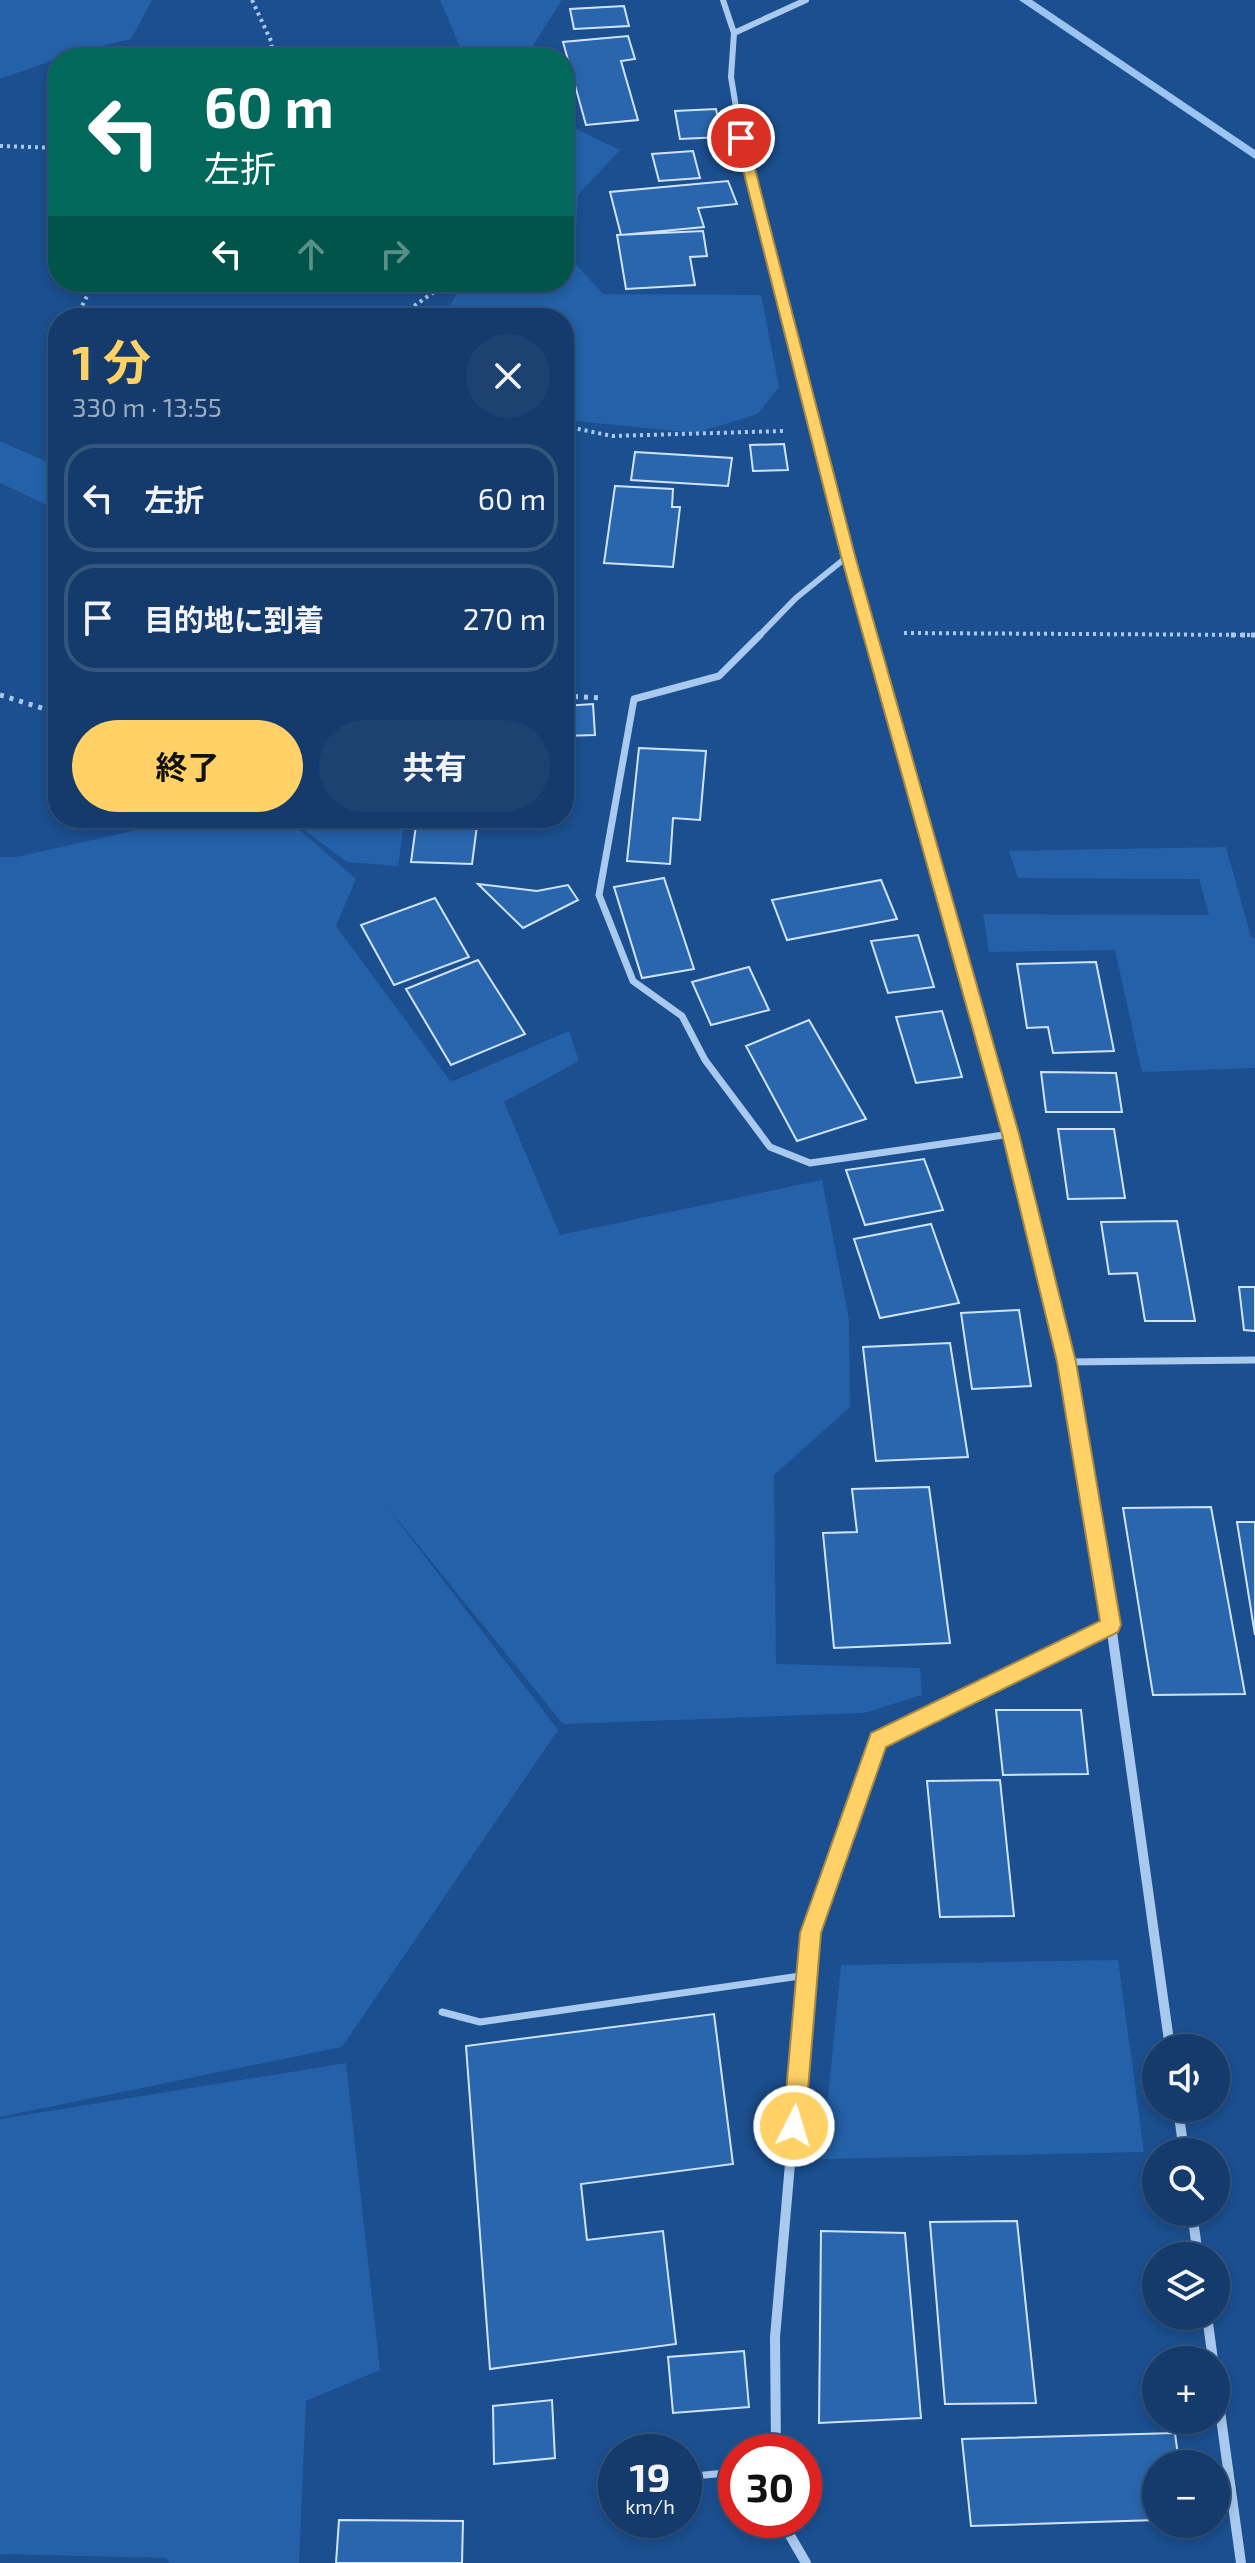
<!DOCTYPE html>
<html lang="ja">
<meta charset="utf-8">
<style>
body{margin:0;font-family:"Exo 2","Noto Sans JP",sans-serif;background:#1d4271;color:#f1f3f6;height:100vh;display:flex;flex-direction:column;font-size:30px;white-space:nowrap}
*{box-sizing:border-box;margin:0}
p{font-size:26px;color:#9dadc1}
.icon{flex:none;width:44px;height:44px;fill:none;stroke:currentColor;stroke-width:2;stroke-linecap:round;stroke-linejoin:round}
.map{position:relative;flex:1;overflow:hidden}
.drawer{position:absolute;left:48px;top:308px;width:526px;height:520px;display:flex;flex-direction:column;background:#143b6b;border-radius:32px;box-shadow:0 4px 12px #0003,0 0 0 2px #33557e}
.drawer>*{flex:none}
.banner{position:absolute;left:48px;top:48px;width:526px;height:244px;border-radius:32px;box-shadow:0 4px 12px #0003,0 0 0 2px #33557e;background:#00695c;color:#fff;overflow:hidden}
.buttons{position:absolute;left:1142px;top:2034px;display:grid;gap:16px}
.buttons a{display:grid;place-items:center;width:88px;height:88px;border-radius:50%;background:#143b6b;box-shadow:0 4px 12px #0003,0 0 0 2px #33557e;font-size:40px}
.speed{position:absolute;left:598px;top:2434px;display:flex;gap:16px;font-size:40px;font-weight:700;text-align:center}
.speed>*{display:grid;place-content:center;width:104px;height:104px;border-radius:50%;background:#143b6b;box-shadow:0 4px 12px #0003,0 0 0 2px #33557e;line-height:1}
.speed small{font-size:20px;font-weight:400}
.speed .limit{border:12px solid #d22;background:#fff;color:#111}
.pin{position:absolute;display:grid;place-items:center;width:68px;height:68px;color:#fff;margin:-34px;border:4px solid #fff;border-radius:50%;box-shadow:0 2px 8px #0007}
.me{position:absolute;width:88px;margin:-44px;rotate:5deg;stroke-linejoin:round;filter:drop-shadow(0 0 6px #0008)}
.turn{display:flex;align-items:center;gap:28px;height:168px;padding:0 24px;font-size:36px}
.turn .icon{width:104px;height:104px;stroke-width:2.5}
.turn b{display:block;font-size:56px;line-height:68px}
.lanes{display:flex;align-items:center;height:76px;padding:0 24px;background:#0003;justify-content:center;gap:40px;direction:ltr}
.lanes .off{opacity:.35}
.round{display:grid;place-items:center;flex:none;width:84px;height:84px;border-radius:42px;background:#1d4271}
.summary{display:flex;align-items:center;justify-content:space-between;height:136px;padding:0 24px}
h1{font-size:48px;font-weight:700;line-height:60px;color:#ffd166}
.cta{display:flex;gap:16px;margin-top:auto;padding:16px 24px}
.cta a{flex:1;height:92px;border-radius:48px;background:#ffd166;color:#111;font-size:32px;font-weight:700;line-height:92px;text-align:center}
.cta a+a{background:#1d4271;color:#f1f3f6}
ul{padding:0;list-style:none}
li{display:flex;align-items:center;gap:24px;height:108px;margin:0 16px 12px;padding:0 8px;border:4px solid #33557e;border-radius:32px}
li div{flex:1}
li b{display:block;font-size:30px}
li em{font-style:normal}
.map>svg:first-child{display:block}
.green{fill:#2461a8}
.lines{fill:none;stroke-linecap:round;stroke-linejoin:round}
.stream{fill:#9cc4f0;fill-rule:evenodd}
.building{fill:#2a66ad;stroke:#cfe3fa;stroke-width:2}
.path-far1{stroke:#a9c9ee;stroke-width:4;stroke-dasharray:3 4;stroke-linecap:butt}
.path{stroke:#a9c9ee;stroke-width:5;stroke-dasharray:4 6;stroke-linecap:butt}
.service{stroke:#a9c9ee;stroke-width:7}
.minor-far2{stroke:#a9c9ee;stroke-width:6}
.minor-far1{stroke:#a9c9ee;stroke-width:7}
.minor{stroke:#a9c9ee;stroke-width:10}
.route{fill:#ffd166;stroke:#a68842;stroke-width:2}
</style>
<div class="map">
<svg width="1255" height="2563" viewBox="0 0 1255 2563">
<rect width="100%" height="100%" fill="#1b4f8f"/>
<!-- green -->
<path class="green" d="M 0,0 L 152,0 L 131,39 L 73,53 L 0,79 Z
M 440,0 L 562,0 L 532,47 L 537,58 L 465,58 Z
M 564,117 L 568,125 L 620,150 L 578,195 L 574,262 L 603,294 L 761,295 L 779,387 L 758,414 L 696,433 L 564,420 L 564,318 L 443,318 L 463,282 L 564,282 Z
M 0,441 L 58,467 L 58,510 L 0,483 Z
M 188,818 L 286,818 L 356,879 L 336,926 L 451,1082 L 569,1031 L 579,1061 L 504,1102 L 560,1235 L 822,1180 L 849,1320 L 850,1407 L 774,1475 L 776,1664 L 920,1668 L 922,1695 L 864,1713 L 563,1724 L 384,1503 L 558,1730 L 342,2047 L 0,2117 L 0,857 L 16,857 L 187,819 L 197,823 Z
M 288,818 L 405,818 L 398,866 L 347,862 Z
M 1226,847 L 1251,937 L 1255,938 L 1255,1068 L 1142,1072 L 1115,950 L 989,952 L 983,914 L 1209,915 L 1199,879 L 1018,878 L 1009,851 Z
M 1118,1960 L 1144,2152 L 822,2159 L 841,1965 Z
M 346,2063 L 380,2370 L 306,2401 L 299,2563 L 170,2563 L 166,2558 L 0,2554 L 0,2119 Z"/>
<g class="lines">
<!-- stream -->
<path class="stream" d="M 1019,0 L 1032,0 L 1255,150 L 1255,159 Z"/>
</g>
<!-- building -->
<path class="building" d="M 624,6 L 629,26 L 574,29 L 570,9 Z
M 628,36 L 635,59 L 621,61 L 638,120 L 586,125 L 563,42 Z
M 716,109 L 722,137 L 680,139 L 675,111 Z
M 693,151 L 700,178 L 659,181 L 652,154 Z
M 728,181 L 737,204 L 698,208 L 704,227 L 621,235 L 610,192 Z
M 703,231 L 707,256 L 690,257 L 695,285 L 626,289 L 617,235 Z
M 784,444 L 788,470 L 753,471 L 750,445 Z
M 635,452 L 732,458 L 728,486 L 631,480 Z
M 615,486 L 673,489 L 672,507 L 680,507 L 673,567 L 604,563 Z
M 593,704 L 595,735 L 564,736 L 564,706 Z
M 639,748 L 706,751 L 700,820 L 673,818 L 670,864 L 627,861 Z
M 417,818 L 478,818 L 472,864 L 411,862 Z
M 664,878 L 694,969 L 642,978 L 614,887 Z
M 881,880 L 897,919 L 787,940 L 772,900 Z
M 478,884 L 537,891 L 568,885 L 578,900 L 523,928 Z
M 435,898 L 469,957 L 394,985 L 361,925 Z
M 918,935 L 934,987 L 888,993 L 871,941 Z
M 478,960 L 525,1034 L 451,1065 L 406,989 Z
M 1096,962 L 1114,1051 L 1053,1053 L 1048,1027 L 1027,1028 L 1017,964 Z
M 749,967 L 769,1010 L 711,1025 L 692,982 Z
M 942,1011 L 962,1077 L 916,1083 L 896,1017 Z
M 809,1020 L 866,1119 L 797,1141 L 746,1046 Z
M 1041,1072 L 1116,1073 L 1122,1112 L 1046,1112 Z
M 1058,1129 L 1114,1129 L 1125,1198 L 1068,1199 Z
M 924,1159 L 943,1210 L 865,1225 L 846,1170 Z
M 1177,1221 L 1195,1321 L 1145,1321 L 1137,1273 L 1109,1274 L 1101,1222 Z
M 931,1224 L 959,1303 L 880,1318 L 854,1239 Z
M 1239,1287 L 1255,1287 L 1255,1331 L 1244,1330 Z
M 1019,1310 L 1031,1386 L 972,1389 L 961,1313 Z
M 950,1343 L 968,1457 L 876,1461 L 863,1347 Z
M 929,1487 L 950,1643 L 834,1648 L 823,1533 L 857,1532 L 852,1489 Z
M 1211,1507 L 1245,1694 L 1153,1695 L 1123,1508 Z
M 1237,1522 L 1255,1522 L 1255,1635 Z
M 996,1710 L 1081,1710 L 1088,1774 L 1003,1775 Z
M 1000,1780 L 1014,1916 L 940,1917 L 927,1781 Z
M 714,2014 L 733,2164 L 581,2184 L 587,2240 L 663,2231 L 676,2344 L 490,2369 L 466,2046 Z
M 1017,2221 L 1036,2403 L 945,2404 L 930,2222 Z
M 821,2231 L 905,2233 L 921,2418 L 819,2423 Z
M 744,2351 L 749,2407 L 673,2413 L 668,2357 Z
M 552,2400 L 555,2458 L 494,2464 L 493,2406 Z
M 1175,2433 L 1179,2464 L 1156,2464 L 1156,2520 L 971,2526 L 962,2439 Z
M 339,2520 L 463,2521 L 462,2563 L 336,2563 Z"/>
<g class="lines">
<!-- path-far1 -->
<path class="path-far1" d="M 252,0 L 271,41 L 273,58
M 0,146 L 58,148
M 76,318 L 94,282
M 397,318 L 448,282
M 564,426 L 612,436 L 783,431
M 904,633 L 1255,635"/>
<!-- path -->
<path class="path" d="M 1231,635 L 1255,635
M 0,695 L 58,713
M 564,696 L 601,698"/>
<!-- service -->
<path class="service" d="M 442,2012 L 480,2022 L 807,1975
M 684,2477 L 736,2472"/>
<!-- minor-far2 -->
<path class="minor-far2" d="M 723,0 L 734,33 L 731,77 L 746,168 L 871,637
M 734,33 L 806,0
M 758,637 L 796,598 L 848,556"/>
<!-- minor-far1 -->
<path class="minor-far1" d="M 760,635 L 719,676 L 634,699 L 599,895 L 633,981 L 682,1016 L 705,1060 L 770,1147 L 810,1163 L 1011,1134
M 870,635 C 948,911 1038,1187 1085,1471
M 1067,1362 L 1255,1360"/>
<!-- minor -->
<path class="minor" d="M 1085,1469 L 1111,1625 L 1170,2048
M 1178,2108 L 1184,2152
M 1192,2212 L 1198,2256
M 1207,2316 L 1213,2360
M 1216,2382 L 1241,2563
M 776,2452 L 775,2337 L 810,1933 L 878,1740 L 1111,1625
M 781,2520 L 806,2563"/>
</g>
<!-- route -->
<path class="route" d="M 741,134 L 747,138 L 855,556 L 1019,1134 L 1076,1362 L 1121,1625 L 1118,1632 L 886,1747 L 821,1933 L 805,2126 L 802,2134 L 794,2137 L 786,2134 L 783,2126 L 800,1933 L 871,1733 L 1100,1621 L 1057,1362 L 1002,1134 L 841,556 L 735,138 Z"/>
</svg>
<div class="buttons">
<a><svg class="icon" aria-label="sound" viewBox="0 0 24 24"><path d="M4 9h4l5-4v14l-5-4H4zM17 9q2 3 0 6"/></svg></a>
<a><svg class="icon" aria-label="search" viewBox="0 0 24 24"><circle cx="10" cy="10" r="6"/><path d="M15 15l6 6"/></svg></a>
<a><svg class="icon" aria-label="layers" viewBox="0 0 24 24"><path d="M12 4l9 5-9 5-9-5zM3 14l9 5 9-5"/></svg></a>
<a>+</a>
<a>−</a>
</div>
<div class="speed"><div>19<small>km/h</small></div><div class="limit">30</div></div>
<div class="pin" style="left:741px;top:138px;background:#d93025"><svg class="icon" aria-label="arrive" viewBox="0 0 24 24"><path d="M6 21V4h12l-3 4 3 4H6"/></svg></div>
<svg class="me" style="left:794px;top:2126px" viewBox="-20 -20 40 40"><circle r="17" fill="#ffd166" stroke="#fff" stroke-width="3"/><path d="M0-11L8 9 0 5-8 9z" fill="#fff"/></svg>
<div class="banner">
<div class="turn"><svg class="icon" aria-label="left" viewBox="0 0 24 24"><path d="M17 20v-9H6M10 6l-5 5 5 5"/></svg><div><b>60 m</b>左折</div></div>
<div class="lanes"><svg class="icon" aria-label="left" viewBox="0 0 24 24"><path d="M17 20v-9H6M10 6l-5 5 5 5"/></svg><svg class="icon off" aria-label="ahead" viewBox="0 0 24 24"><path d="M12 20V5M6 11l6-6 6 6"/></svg><svg class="icon off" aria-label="right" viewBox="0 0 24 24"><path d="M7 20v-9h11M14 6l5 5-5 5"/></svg></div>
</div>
<section class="drawer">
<div class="summary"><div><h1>1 分</h1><p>330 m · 13:55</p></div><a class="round"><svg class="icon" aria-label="close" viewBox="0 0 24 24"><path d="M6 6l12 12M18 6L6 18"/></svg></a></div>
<ul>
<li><svg class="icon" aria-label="left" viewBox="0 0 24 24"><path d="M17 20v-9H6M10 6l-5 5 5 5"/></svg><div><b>左折</b></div><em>60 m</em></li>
<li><svg class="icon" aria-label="arrive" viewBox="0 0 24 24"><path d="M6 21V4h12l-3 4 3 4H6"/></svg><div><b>目的地に到着</b></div><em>270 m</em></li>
</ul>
<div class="cta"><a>終了</a><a>共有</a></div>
</section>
</div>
